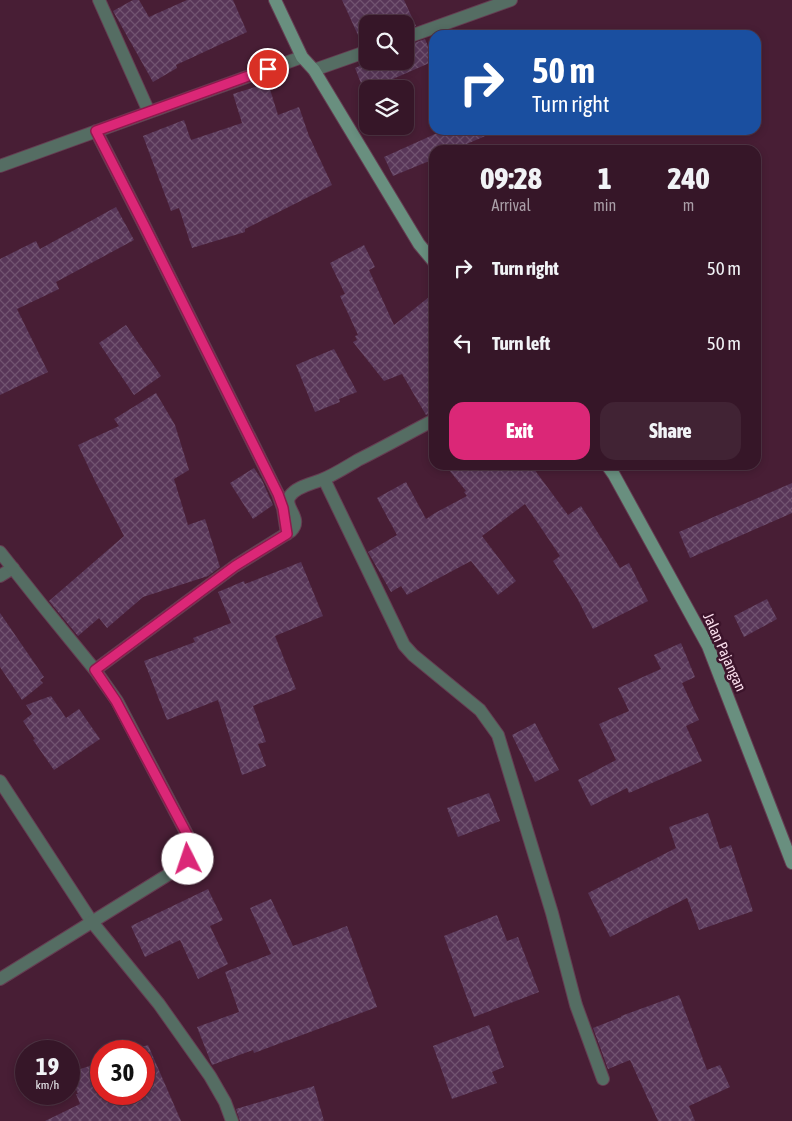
<!DOCTYPE html>
<style>
body{margin:0;font-family:"Asap Condensed",sans-serif;background:#412334;color:#f1f3f6;height:100vh;display:flex;flex-direction:column;font-size:19px;white-space:nowrap}
*{box-sizing:border-box;margin:0}
p{font-size:16px;color:#aa9fa8}
.icon{flex:none;width:28px;height:28px;fill:none;stroke:currentColor;stroke-width:2;stroke-linecap:round;stroke-linejoin:round}
.map{position:relative;flex:1;overflow:hidden}
.panel{position:absolute;left:429px;top:145px;width:332px;height:325px;display:flex;flex-direction:column;background:#361628;border-radius:15px;box-shadow:0 2px 8px #0003,0 0 0 1px #503545}
.panel>*{flex:none}
.top-card{position:absolute;left:429px;top:30px;width:332px;height:105px;border-radius:15px;box-shadow:0 2px 8px #0003,0 0 0 1px #503545;background:#1a4fa0;color:#fff;overflow:hidden}
.buttons{position:absolute;left:359px;top:15px;display:grid;gap:10px}
.buttons a{display:grid;place-items:center;width:55px;height:55px;border-radius:10px;background:#361628;box-shadow:0 2px 8px #0003,0 0 0 1px #503545;font-size:25px}
.speed{position:absolute;left:15px;top:1040px;display:flex;gap:10px;font-size:25px;font-weight:700;text-align:center}
.speed>*{display:grid;place-content:center;width:65px;height:65px;border-radius:50%;background:#361628;box-shadow:0 2px 8px #0003,0 0 0 1px #503545;line-height:1}
.speed small{font-size:12px;font-weight:400}
.speed .limit{border:8px solid #d22;background:#fff;color:#111}
.pin{position:absolute;display:grid;place-items:center;width:42px;height:42px;color:#fff;margin:-21px;border:2px solid #fff;border-radius:50%;box-shadow:0 1px 5px #0007}
.me{position:absolute;width:55px;margin:-28px;rotate:356deg;stroke-linejoin:round;filter:drop-shadow(0 0 4px #0008)}
.turn{display:flex;align-items:center;gap:18px;height:105px;padding:0 20px;font-size:22px}
.turn .icon{width:65px;height:65px;stroke-width:2.5}
.turn b{display:block;font-size:35px;line-height:42px}
.eta{display:flex;justify-content:space-evenly;align-items:center;height:85px;text-align:center}
.eta b{font-size:30px;font-weight:800;line-height:35px}
.action{display:flex;gap:10px;margin-top:auto;padding:10px 20px}
.action a{flex:1;height:58px;border-radius:15px;background:#db2777;color:#fff;font-size:20px;font-weight:800;line-height:58px;text-align:center}
.action a+a{background:#412334;color:#f1f3f6}
ul{padding:0;list-style:none}
li{display:flex;align-items:center;gap:15px;height:75px;padding:0 20px}
li div{flex:1}
li b{display:block;font-size:19px}
li em{font-style:normal}
.map>svg:first-child{display:block}
.building{fill:url(#building-cross-hatch)}
.lines{fill:none;stroke-linecap:round;stroke-linejoin:round}
.service-casing{stroke:#653d52;stroke-width:14}
.minor-casing{stroke:#653d52;stroke-width:14}
.secondary-casing{stroke:#653d52;stroke-width:14}
.service{stroke:#556d63;stroke-width:12}
.minor{stroke:#556d63;stroke-width:12}
.secondary{stroke:#698f7f;stroke-width:12}
.route-casing{stroke:#8e194d;stroke-width:12}
.route{stroke:#db2777;stroke-width:9}
.labels{text-anchor:middle;dominant-baseline:central;stroke-width:5;stroke-linejoin:round;paint-order:stroke}
.street-label{font-size:15px;fill:#fbdfed;stroke:#3c142b}
</style>
<div class="map">
<svg width="792" height="1121" viewBox="0 0 792 1121">
<defs>
<pattern id="building-cross-hatch" width="8" height="8" patternUnits="userSpaceOnUse" patternTransform="scale(1.25)"><rect width="8" height="8" fill="#583658"/><path d="M0 0l8 8M0 8l8-8" fill="none" stroke="#715370"/></pattern>
</defs>
<rect width="100%" height="100%" fill="#481e35"/>
<!-- building -->
<path class="building" d="M 133,0 L 139,0 L 149,17 L 187,0 L 233,0 L 247,32 L 176,65 L 177,68 L 153,82 L 113,11 Z
M 342,0 L 404,0 L 416,26 L 405,29 L 405,24 L 368,24 L 368,43 L 362,44 Z
M 425,39 L 434,61 L 370,89 L 368,89 L 364,91 L 355,68 L 370,61 L 405,61 L 405,46 Z
M 268,83 L 278,115 L 299,107 L 309,136 L 332,185 L 245,229 L 245,232 L 192,248 L 179,208 L 171,211 L 143,136 L 184,120 L 191,140 L 242,123 L 233,94 Z
M 444,130 L 499,130 L 453,150 L 434,150 L 434,159 L 393,176 L 384,157 Z
M 116,207 L 134,240 L 56,282 L 59,289 L 17,309 L 48,372 L 0,395 L 0,259 L 36,241 L 40,249 Z
M 364,245 L 375,267 L 369,270 L 394,325 L 434,293 L 434,412 L 426,415 L 402,374 L 384,381 L 353,342 L 357,340 L 355,336 L 358,335 L 340,296 L 345,294 L 330,263 Z
M 126,325 L 161,376 L 134,395 L 99,343 Z
M 334,349 L 357,392 L 339,399 L 340,402 L 315,412 L 296,365 Z
M 156,393 L 175,425 L 189,470 L 174,479 L 188,525 L 205,519 L 220,567 L 208,576 L 143,597 L 107,628 L 99,618 L 78,636 L 49,601 L 124,536 L 95,481 L 78,445 L 119,426 L 114,419 Z
M 445,465 L 531,465 L 568,515 L 581,506 L 620,568 L 629,563 L 648,601 L 593,629 L 577,598 L 553,561 L 560,556 L 525,504 L 482,536 L 516,581 L 498,595 L 471,561 L 407,595 L 401,586 L 391,592 L 368,552 L 397,535 L 377,498 L 406,482 L 426,519 L 435,513 L 467,496 L 464,492 L 466,491 Z
M 254,468 L 262,480 L 273,505 L 253,519 L 230,483 Z
M 792,483 L 792,513 L 690,558 L 679,532 Z
M 301,562 L 323,616 L 275,636 L 296,689 L 253,706 L 266,742 L 258,744 L 266,766 L 242,775 L 218,700 L 167,720 L 144,661 L 195,642 L 193,638 L 231,623 L 218,592 L 244,581 L 245,584 Z
M 767,599 L 777,619 L 744,637 L 734,616 Z
M 0,613 L 44,677 L 40,680 L 43,683 L 22,700 L 0,667 Z
M 681,643 L 695,677 L 682,683 L 699,720 L 686,726 L 702,761 L 629,793 L 627,788 L 591,806 L 578,780 L 616,760 L 599,724 L 629,711 L 618,688 L 661,669 L 654,655 Z
M 51,696 L 66,718 L 79,709 L 100,739 L 54,770 L 33,740 L 35,739 L 23,721 L 32,714 L 26,705 Z
M 535,723 L 559,770 L 535,782 L 512,735 Z
M 489,793 L 500,821 L 458,837 L 447,808 Z
M 708,813 L 720,849 L 731,845 L 753,911 L 699,930 L 687,898 L 610,937 L 588,893 L 676,848 L 669,827 Z
M 208,889 L 223,920 L 210,926 L 228,964 L 198,979 L 180,940 L 145,957 L 131,926 Z
M 271,899 L 293,946 L 347,926 L 377,1007 L 254,1053 L 253,1050 L 212,1065 L 197,1027 L 239,1012 L 225,972 L 271,954 L 250,908 Z
M 497,915 L 507,941 L 518,937 L 539,992 L 474,1017 L 444,936 Z
M 679,995 L 707,1070 L 720,1065 L 730,1087 L 689,1106 L 695,1121 L 658,1121 L 630,1060 L 608,1069 L 593,1028 L 621,1017 L 621,1016 Z
M 489,1025 L 504,1067 L 492,1072 L 497,1083 L 452,1099 L 433,1046 Z
M 148,1045 L 181,1121 L 45,1121 L 80,1104 L 76,1094 L 78,1094 L 69,1073 L 101,1062 L 101,1094 L 144,1094 L 144,1051 L 130,1051 Z
M 314,1086 L 324,1121 L 240,1121 L 236,1109 Z"/>
<g class="lines">
<defs>
<path id="service" d="M 0,576 L 13,568
M 0,781 L 92,922"/>
<path id="minor" d="M 99,0 L 149,112
M 405,38 L 511,0
M 314,70 L 368,51
M 96,131 L 144,225 L 278,494 L 283,508 L 287,534
M 0,166 L 302,57
M 324,479 L 404,645 L 413,655 L 480,710 L 498,735 L 552,913 L 576,1005 L 603,1079
M 0,552 L 42,605 L 95,670 L 117,701 L 189,838 C 190,851 191,856 182,866 L 0,979
M 95,670 L 235,566 L 291,531 C 304,518 282,507 290,496 C 296,487 311,484 321,480 C 334,475 346,467 358,460 C 384,447 409,433 434,420
M 92,922 L 159,1004 L 210,1076 L 225,1102 L 232,1121"/>
<path id="secondary" d="M 275,0 L 302,57 L 314,70 L 419,244 L 434,262
M 607,465 L 614,475 L 708,646 L 792,863"/>
</defs>
<!-- service casing -->
<use href="#service" class="service-casing"/>
<!-- minor casing -->
<use href="#minor" class="minor-casing"/>
<!-- secondary casing -->
<use href="#secondary" class="secondary-casing"/>
<!-- service -->
<use href="#service" class="service"/>
<!-- minor -->
<use href="#minor" class="minor"/>
<!-- secondary -->
<use href="#secondary" class="secondary"/>
</g>
<g class="lines">
<defs>
<path id="route" d="M 188,859 L 190,852 L 189,838 L 116,701 L 95,670 L 235,566 L 287,534 L 283,508 L 278,494 L 144,225 L 96,131 L 268,69"/>
</defs>
<!-- route casing -->
<use href="#route" class="route-casing"/>
<!-- route -->
<use href="#route" class="route"/>
</g>
<g class="labels">
<!-- street labels -->
<g class="street-label">
<text transform="translate(725 652) rotate(66)">Jalan Pajangan</text>
</g>
</g>
</svg>
<div class="buttons">
<a><svg class="icon" aria-label="search" viewBox="0 0 24 24"><circle cx="10" cy="10" r="6"/><path d="M15 15l6 6"/></svg></a>
<a><svg class="icon" aria-label="layers" viewBox="0 0 24 24"><path d="M12 4l9 5-9 5-9-5zM3 14l9 5 9-5"/></svg></a>
</div>
<div class="speed"><div>19<small>km/h</small></div><div class="limit">30</div></div>
<div class="pin" style="left:268px;top:69px;background:#d93025"><svg class="icon" aria-label="arrive" viewBox="0 0 24 24"><path d="M6 21V4h12l-3 4 3 4H6"/></svg></div>
<svg class="me" style="left:188px;top:859px" viewBox="-20 -20 40 40"><circle r="19" fill="#fff"/><path d="M0-13L10 11 0 6-10 11z" fill="#db2777"/></svg>
<div class="top-card">
<div class="turn"><svg class="icon" aria-label="right" viewBox="0 0 24 24"><path d="M7 20v-9h11M14 6l5 5-5 5"/></svg><div><b>50 m</b>Turn right</div></div>
</div>
<section class="panel">
<div class="eta">
<div><b>09:28</b><p>Arrival</p></div>
<div><b>1</b><p>min</p></div>
<div><b>240</b><p>m</p></div>
</div>
<ul>
<li><svg class="icon" aria-label="right" viewBox="0 0 24 24"><path d="M7 20v-9h11M14 6l5 5-5 5"/></svg><div><b>Turn right</b></div><em>50 m</em></li>
<li><svg class="icon" aria-label="left" viewBox="0 0 24 24"><path d="M17 20v-9H6M10 6l-5 5 5 5"/></svg><div><b>Turn left</b></div><em>50 m</em></li>
</ul>
<div class="action"><a>Exit</a><a>Share</a></div>
</section>
</div>
